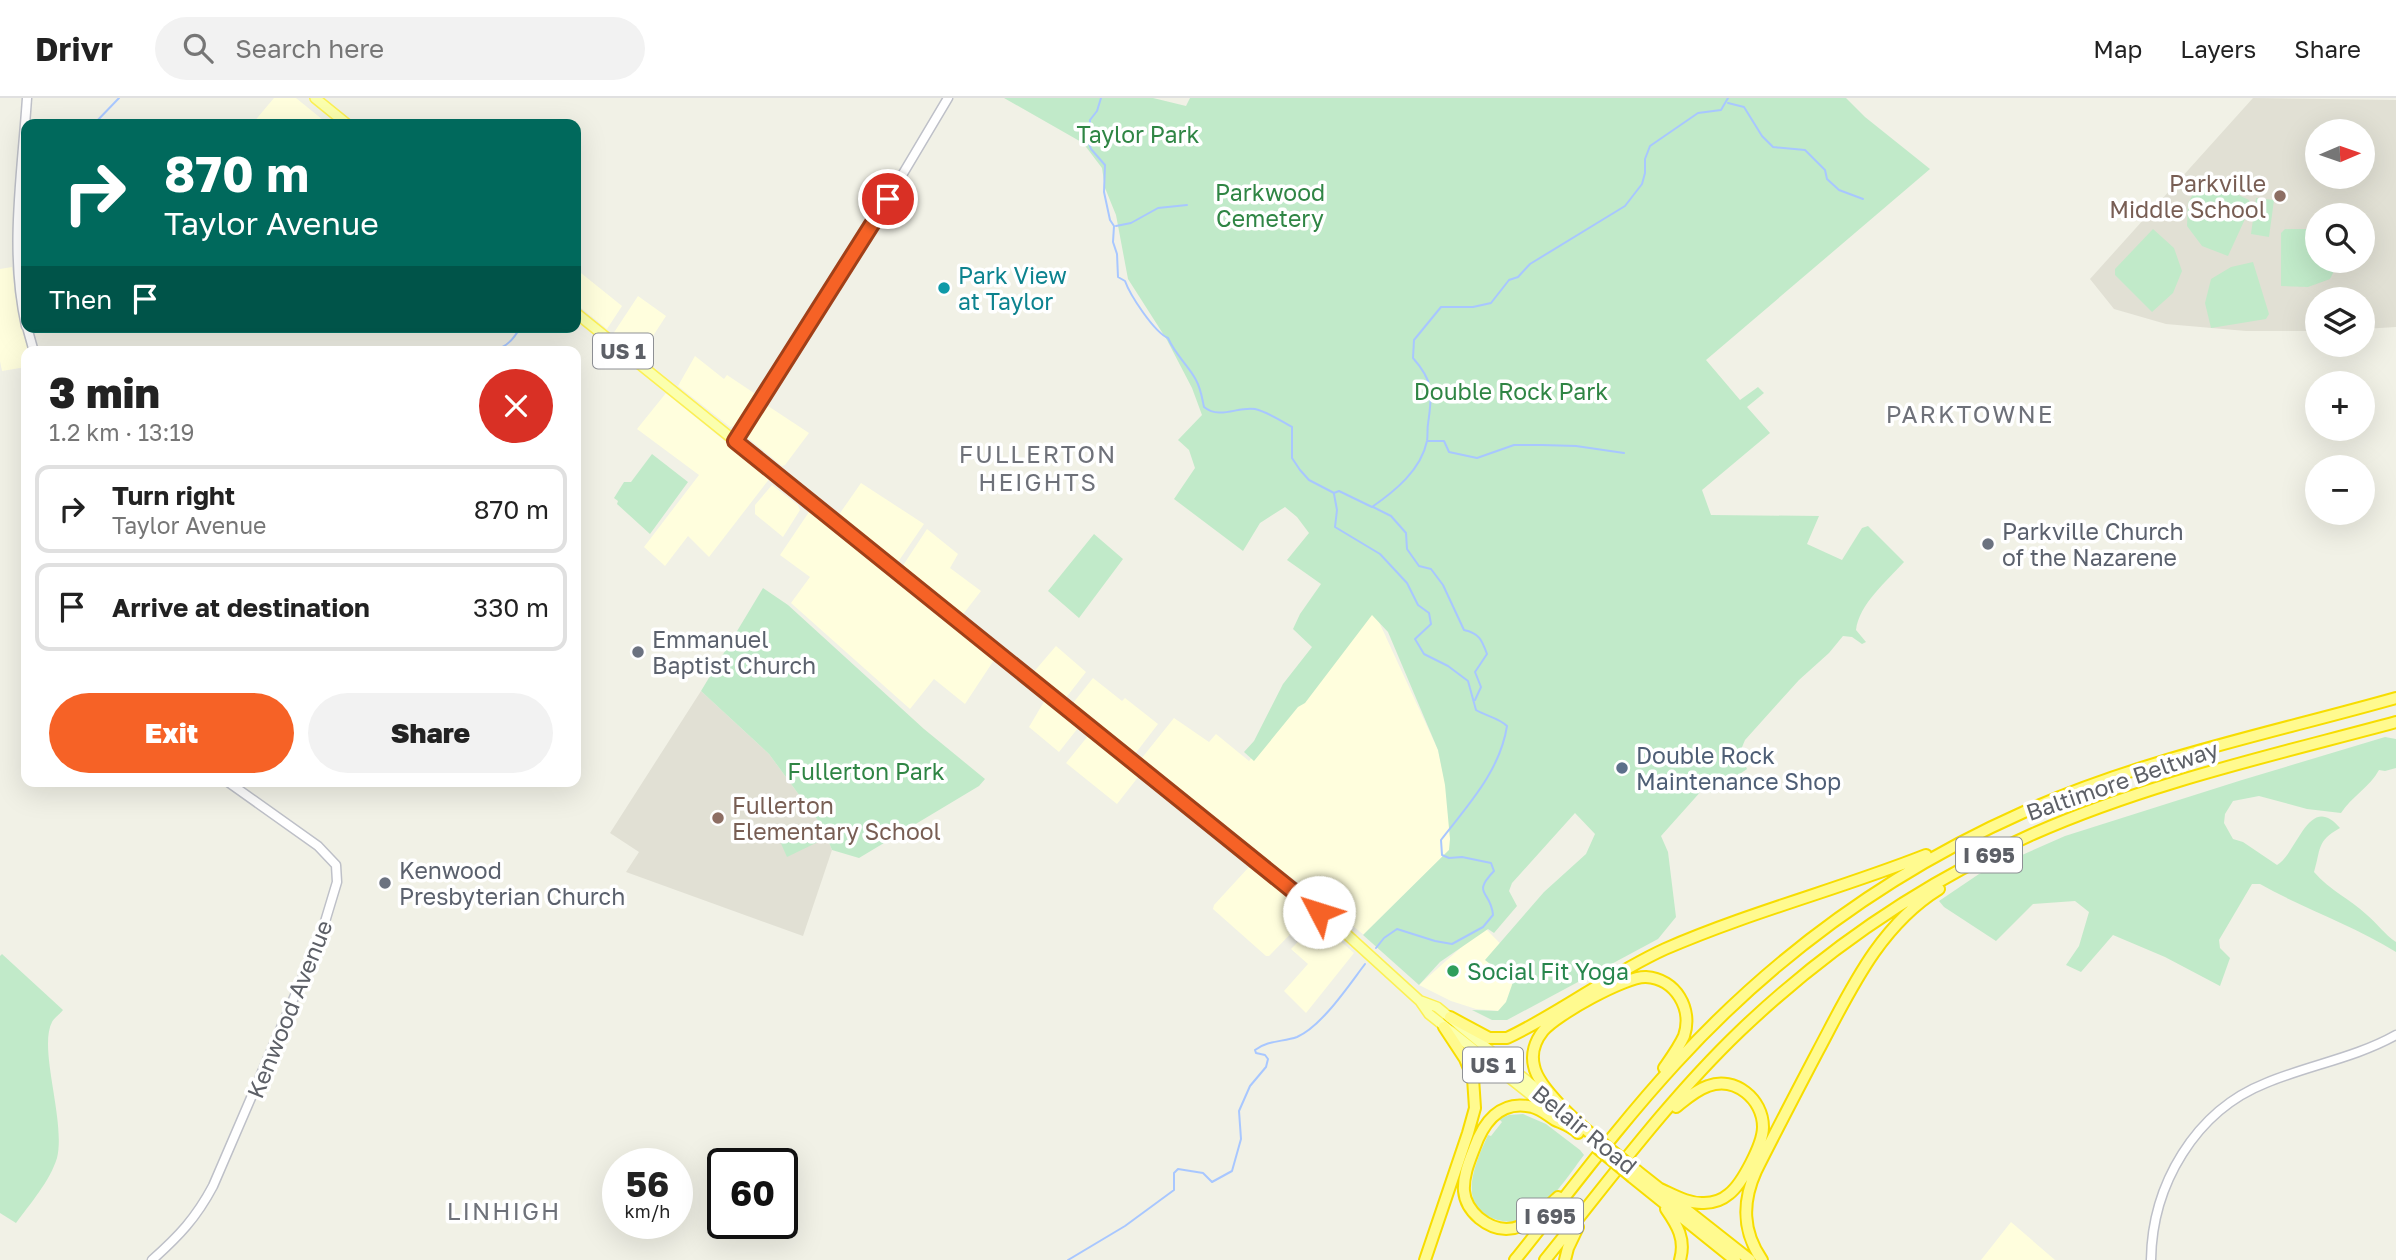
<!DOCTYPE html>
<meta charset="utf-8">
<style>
body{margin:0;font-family:"Golos Text",sans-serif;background:#f2f2f2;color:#222;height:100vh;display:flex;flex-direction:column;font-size:26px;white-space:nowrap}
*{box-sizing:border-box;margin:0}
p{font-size:23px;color:#767676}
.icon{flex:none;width:38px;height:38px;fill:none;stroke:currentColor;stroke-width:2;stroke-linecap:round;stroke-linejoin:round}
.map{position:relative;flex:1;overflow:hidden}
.sheet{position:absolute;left:21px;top:248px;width:560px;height:441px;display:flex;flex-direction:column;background:#fff;border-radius:14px;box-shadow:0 7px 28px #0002}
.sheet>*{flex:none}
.banner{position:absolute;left:21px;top:21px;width:560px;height:214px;border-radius:14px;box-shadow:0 7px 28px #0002;background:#00695c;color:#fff;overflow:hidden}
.needle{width:46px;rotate:88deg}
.controls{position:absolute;left:2305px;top:21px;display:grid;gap:14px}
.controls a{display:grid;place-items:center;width:70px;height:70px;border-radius:50%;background:#fff;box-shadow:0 7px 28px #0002;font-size:35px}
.speed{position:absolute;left:602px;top:1050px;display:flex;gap:14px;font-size:35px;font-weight:700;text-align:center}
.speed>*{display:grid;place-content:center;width:91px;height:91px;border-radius:50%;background:#fff;box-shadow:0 7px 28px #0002;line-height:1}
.speed small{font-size:18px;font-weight:400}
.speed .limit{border:4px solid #111;border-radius:10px;background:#fff;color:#111}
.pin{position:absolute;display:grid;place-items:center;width:60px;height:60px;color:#fff;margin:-30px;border:4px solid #fff;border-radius:50%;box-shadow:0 2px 7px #0007}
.me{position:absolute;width:77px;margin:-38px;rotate:310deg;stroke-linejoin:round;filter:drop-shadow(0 0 5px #0008)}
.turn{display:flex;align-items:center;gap:24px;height:147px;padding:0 28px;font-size:32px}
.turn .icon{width:91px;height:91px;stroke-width:2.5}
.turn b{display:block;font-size:49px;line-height:60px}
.then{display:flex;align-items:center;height:66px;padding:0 28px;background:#0003;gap:14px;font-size:26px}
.round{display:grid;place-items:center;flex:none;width:74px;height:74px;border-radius:37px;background:#f2f2f2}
.overview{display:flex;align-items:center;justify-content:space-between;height:119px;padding:0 28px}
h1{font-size:42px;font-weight:800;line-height:52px}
.action{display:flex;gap:14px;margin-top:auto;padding:14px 28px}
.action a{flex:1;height:80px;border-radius:42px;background:#f66226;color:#fff;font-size:28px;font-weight:800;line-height:80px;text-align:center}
.action a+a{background:#f2f2f2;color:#222}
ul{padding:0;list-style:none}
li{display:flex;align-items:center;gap:21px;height:88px;margin:0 14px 10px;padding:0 14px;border:4px solid #e0e0e0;border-radius:14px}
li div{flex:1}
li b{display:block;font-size:26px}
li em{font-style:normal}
header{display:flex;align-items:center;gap:42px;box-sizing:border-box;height:98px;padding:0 35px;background:#fff;border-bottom:2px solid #e0e0e0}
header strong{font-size:33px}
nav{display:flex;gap:38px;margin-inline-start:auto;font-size:24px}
.search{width:490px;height:63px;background:#f2f2f2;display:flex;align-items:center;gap:18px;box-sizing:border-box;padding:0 24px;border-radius:38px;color:#767676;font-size:26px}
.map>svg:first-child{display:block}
.commercial{fill:#fffedd}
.education{fill:#e1e0d4;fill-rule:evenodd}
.green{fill:#c1eac9}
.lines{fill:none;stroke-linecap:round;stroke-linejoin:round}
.stream{stroke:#a8c7ff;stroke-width:2}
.secondary-casing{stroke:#bec0c8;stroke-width:11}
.primary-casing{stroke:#fcf054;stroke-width:12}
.highway-casing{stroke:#f7dd00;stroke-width:14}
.secondary{stroke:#fff;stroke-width:8}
.primary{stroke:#fbffad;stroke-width:9}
.highway{stroke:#fffa8f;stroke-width:10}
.highway-bridge-casing{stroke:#f7dd00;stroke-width:14;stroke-linecap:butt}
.highway-bridge{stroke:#fffa8f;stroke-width:10}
.route-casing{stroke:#a04019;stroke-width:18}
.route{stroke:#f66226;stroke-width:12}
.education-dot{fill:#8d6e63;stroke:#fff;stroke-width:2.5}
.culture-dot{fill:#0f9aa8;stroke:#fff;stroke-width:2.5}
.worship-dot{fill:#6b7280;stroke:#fff;stroke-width:2.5}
.service-dot{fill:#5c6f8a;stroke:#fff;stroke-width:2.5}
.leisure-dot{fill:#2e9e5b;stroke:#fff;stroke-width:2.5}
.labels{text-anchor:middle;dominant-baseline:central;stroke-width:7;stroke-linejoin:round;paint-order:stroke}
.shield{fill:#fff;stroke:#8e9095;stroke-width:2}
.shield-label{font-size:21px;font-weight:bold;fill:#5d6067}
.park-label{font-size:23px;fill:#2f8544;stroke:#fff}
.education-label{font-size:23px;fill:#785e54;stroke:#fff;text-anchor:end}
.culture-label{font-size:23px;fill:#0d838f;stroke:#fff;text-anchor:start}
.worship-label{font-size:23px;fill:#5b616d;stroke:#fff;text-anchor:start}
.service-label{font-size:23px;fill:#4e5e75;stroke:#fff;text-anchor:start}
.street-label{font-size:23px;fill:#5d6067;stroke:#fff}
.leisure-label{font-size:23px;fill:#27864d;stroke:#fff;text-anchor:start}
.neighbourhood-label{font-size:24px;letter-spacing:2px;fill:#6e7179;stroke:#fff}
</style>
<header>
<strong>Drivr</strong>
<div class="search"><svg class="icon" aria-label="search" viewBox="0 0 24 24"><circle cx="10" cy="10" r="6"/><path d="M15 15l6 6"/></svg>Search here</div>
<nav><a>Map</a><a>Layers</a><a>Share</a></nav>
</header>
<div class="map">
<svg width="2396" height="1162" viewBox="0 0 2396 1162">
<rect width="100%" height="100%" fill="#f1f1e6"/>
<!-- commercial -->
<path class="commercial" d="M 274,0 L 296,0 L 328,26 L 252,26 Z
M 12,169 L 15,197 L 29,254 L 26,254 L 26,269 L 2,273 L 0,263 L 0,171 Z
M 576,171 L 622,208 L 607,231 L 576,206 Z
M 638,198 L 666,218 L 640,258 L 613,236 Z
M 695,258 L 724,281 L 727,277 L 757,297 L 735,328 L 730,329 L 725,325 L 678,288 Z
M 666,295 L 770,380 L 709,459 L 688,438 L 665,468 L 644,449 L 699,377 L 637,331 Z
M 765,306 L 809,335 L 785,367 L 782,368 L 748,340 L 748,333 Z
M 861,385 L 924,426 L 898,464 L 838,418 Z
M 772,387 L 798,407 L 800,412 L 783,439 L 755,416 L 755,407 Z
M 809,414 L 912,494 L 994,562 L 965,606 L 934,581 L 910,611 L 791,505 L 810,479 L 780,457 Z
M 927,431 L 958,456 L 950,470 L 981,493 L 964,515 L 961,516 L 902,469 Z
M 1374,513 L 1438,652 L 1458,743 L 1364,836 L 1381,851 L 1320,801 L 1143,668 L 1141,664 L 1141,661 L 1174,620 L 1209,644 L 1216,636 L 1249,663 Z
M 1056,548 L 1086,574 L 1065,601 L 1032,576 Z
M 1093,580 L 1122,603 L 1125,600 L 1158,626 L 1135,656 L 1073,605 Z
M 1045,602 L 1078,630 L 1059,654 L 1029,629 Z
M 1088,638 L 1139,678 L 1117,706 L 1066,665 Z
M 1248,770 L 1251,770 L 1306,814 L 1305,821 L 1269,858 L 1266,858 L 1213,811 L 1214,807 Z
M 1318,823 L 1354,855 L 1306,915 L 1284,893 L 1308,866 L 1291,851 Z
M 1484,829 L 1550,896 L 1511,914 L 1476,911 L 1451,903 L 1419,887 Z
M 2011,1124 L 2055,1162 L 1981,1162 Z"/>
<!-- education -->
<path class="education" d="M 2253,0 L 2396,2 L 2396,229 L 2363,231 L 2362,201 L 2317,201 L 2317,233 L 2246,233 L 2166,226 L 2114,211 L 2090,181 ZM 2317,33 L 2362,33 L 2362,79 L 2317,79 ZM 2317,117 L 2362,117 L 2362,163 L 2317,163 Z
M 701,593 L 769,656 L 822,728 L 832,752 L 803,838 L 626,774 L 639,754 L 610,735 Z"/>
<!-- green -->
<path class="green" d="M 1004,0 L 1153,0 L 1186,8 L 1190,0 L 1846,0 L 1865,19 L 1930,71 L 1706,262 L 1740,302 L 1758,289 L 1764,295 L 1747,309 L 1770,335 L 1702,392 L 1711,417 L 1819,418 L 1807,446 L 1842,462 L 1862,430 L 1868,428 L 1904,464 C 1887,483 1859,506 1856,532 L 1866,544 L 1862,546 L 1852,539 L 1843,538 L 1829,555 L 1799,582 L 1745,642 L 1740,654 L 1747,671 L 1712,695 L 1703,691 L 1661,738 L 1668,754 L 1676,819 L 1658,841 L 1507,922 L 1492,922 L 1472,912 L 1498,913 L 1506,904 L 1513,884 L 1485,862 L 1544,794 L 1586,756 L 1595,736 L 1575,715 L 1512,785 L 1509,793 L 1517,808 L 1494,835 L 1488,831 L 1440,864 L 1419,887 L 1363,837 L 1449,752 L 1450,741 L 1445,687 L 1438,652 L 1388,534 L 1372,517 L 1305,605 L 1298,609 L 1254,663 L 1244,654 L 1254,643 L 1283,586 L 1312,549 L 1293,531 L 1300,516 L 1321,486 L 1287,462 L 1309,435 L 1297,419 L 1285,409 L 1260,425 L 1243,453 L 1174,401 L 1195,370 L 1189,352 L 1178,342 L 1202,317 L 1192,290 L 1167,242 L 1128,181 L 1116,117 L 1105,90 L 1102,70 L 1083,45 Z
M 2202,80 L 2249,102 L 2251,108 L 2228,158 L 2202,148 L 2187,128 L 2188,105 Z
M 2256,100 L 2274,102 L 2269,139 L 2251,136 Z
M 2153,131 L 2174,150 L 2182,173 L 2173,195 L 2152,214 L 2115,177 L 2115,171 Z
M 2285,131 L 2317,131 L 2317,163 L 2339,163 L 2330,181 L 2308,189 L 2281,188 L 2281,135 Z
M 2253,164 L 2269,216 L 2266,221 L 2211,230 L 2205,205 L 2211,181 L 2231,169 Z
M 652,356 L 688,384 L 650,436 L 617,406 L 618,403 L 614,400 L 624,384 L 631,384 Z
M 1094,436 L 1123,461 L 1079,520 L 1048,493 Z
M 763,490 L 788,507 L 924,631 L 985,681 L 979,688 L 859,760 L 832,752 L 822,728 L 769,656 L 701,593 Z
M 2385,639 L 2396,641 L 2396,670 L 2385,673 L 2379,672 C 2370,689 2352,698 2341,715 L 2307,711 L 2259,698 L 2233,703 L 2225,716 L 2224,725 L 2233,741 L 2243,744 L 2277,767 C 2297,756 2309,693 2340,730 C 2316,743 2321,752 2314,774 C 2329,792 2350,801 2367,817 C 2378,826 2384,836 2396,844 L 2396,854 C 2353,827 2304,811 2260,786 L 2252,786 L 2219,842 L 2220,850 L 2230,860 L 2220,888 L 2165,859 L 2113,837 L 2081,874 L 2066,867 L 2079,848 L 2089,814 L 2075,803 L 2033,806 L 1996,843 L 1944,809 L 1939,803 L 1979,776 L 2065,738 L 2242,682 Z
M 812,726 L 820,743 L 787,759 L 779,741 Z
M 2,856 L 63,912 C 60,916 54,920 52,924 C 38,951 66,1023 57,1060 C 50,1083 30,1106 16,1125 L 0,1115 L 0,858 Z
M 1523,1016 L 1546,1026 L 1580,1052 L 1584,1057 C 1568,1078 1544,1116 1518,1123 C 1507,1125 1496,1123 1486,1117 C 1458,1101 1478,1059 1488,1037 L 1491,1038 L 1502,1024 L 1499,1021 L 1509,1017 Z"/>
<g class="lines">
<!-- stream -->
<path class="stream" d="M 1101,0 L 1097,13 L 1090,22 L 1090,35 L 1087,39 L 1091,51 L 1105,67 L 1104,94 L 1110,122 L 1114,128 L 1113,144 L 1117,156 L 1118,179 L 1125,183 C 1130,197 1154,234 1168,240 C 1176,258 1189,268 1196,282 C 1201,291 1202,300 1204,309 C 1220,322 1238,308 1255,311 C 1268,314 1281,323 1292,329 L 1292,360 L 1300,372 L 1309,382 L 1334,395 L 1339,393 L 1372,409 C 1395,393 1421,372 1427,343 C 1428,337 1427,331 1428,326 C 1432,296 1435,285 1413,260 L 1414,242 L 1441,209 L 1473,209 L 1491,205 L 1509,182 L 1518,179 L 1530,166 L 1625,108 L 1642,86 L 1645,75 L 1645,61 L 1650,48 L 1698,15 L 1721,12 L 1728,0
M 1728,5 L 1744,9 L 1762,38 L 1773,49 L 1805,52 L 1825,72 L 1827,81 L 1839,92 L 1863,101
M 94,26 L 119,0
M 1116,128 L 1131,125 L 1158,110 L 1187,107
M 483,254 L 484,252 C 501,254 513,244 520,229
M 1428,343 L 1444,343 L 1449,354 L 1477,360 L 1514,347 L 1542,347 L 1576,348 L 1624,355
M 1334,396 L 1337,412 L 1335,429 L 1380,456 L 1407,485 L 1418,507 L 1429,515 L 1431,526 L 1415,541 L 1424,556 L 1448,568 L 1468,583 L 1476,612 C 1486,618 1499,620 1507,628 C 1500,673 1468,707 1441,742 L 1442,757 L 1449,760 L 1462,759 L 1491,765 L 1494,773 C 1471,797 1491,792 1493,817 L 1483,829 L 1452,846 L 1435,843 L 1397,831 L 1384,840 L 1376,850
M 1373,409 L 1391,418 L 1406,435 L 1407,451 L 1419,468 L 1431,471 L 1443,487 L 1464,532 C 1479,535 1482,542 1487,556 L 1475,574 L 1481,589 L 1475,602
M 1068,1162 L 1125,1128 L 1174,1092 L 1174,1075 L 1178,1071 L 1203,1075 L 1212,1084 L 1232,1073 L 1241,1041 L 1239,1013 L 1250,988 L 1266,969 L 1268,961 L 1265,957 L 1256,955 L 1255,952 C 1268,942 1283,944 1297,939 C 1322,928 1349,887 1365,866"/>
<defs>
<path id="secondary" d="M 26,228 C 9,153 22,76 27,0
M 27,229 L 34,254
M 735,343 L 873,126 L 948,0
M 152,1162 C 179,1138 196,1120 213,1088 L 321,837 L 337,784 L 336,767 L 318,748 L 228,684
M 2151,1162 C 2152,1087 2195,1013 2266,985 C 2309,967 2355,960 2396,937"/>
<path id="primary" d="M 315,0 L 347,26
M 576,215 L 1251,758 L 1343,833 L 1420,903 L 1429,916 L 1555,1016
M 1341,795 C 1335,810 1342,818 1343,833
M 1421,903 L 1437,909 L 1554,1005"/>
<path id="highway" d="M 1450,919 L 1489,940 L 1507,940 C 1562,914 1610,876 1665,851 C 1750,814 1840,791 1926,757
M 1596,1040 C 1579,1026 1538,990 1534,968 C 1531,956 1535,943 1543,933 C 1556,917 1626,878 1646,879 C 1676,881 1693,911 1684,938 C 1679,949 1671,960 1664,970
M 1637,1073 L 1750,1162
M 1632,1079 L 1735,1162
M 1658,1090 C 1672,1096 1688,1106 1704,1105 C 1713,1105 1722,1102 1729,1096 C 1742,1086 1763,1046 1763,1029 C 1763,1001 1735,978 1708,988 C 1696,992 1686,1001 1676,1009
M 1558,1099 C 1535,1121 1511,1146 1479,1120 C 1471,1113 1465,1104 1464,1093 C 1463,1078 1469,1064 1474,1051 C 1483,1025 1500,1001 1532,1009 C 1541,1011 1547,1017 1555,1022 C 1564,1026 1571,1028 1578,1035
M 1666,1111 C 1677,1127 1686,1141 1680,1162
M 1425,1162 L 1468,1035 L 1475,1010 L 1473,980 L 1465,961 L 1444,929
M 1515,1162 C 1568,1096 1618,1028 1676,965 C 1774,858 1891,773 2024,714 C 2142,661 2272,635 2396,600
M 1545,1162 C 1608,1084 1668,1002 1740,933 C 1826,851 1924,784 2033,736 C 2148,685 2274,657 2396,624
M 1565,1162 L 1568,1150 L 1578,1129
M 1762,1162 C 1742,1133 1742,1104 1756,1073 C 1776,1033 1797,993 1818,953 C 1850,893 1879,828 1939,791"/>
</defs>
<!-- secondary casing -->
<use href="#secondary" class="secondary-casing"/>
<!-- primary casing -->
<use href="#primary" class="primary-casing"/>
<!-- highway casing -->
<use href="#highway" class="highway-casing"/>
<!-- secondary -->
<use href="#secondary" class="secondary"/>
<!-- primary -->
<use href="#primary" class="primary"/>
<!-- highway -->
<use href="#highway" class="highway"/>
<defs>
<path id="highway-bridge" d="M 1596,1040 L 1637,1073
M 1597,1050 L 1632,1079"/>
</defs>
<!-- highway-bridge casing -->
<use href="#highway-bridge" class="highway-bridge-casing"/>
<!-- highway-bridge -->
<use href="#highway-bridge" class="highway-bridge"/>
</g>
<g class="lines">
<defs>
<path id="route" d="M 888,101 L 735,343 L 1319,814"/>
</defs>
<!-- route casing -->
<use href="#route" class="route-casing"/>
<!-- route -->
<use href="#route" class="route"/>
</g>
<!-- markers -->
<g class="education-dot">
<circle cx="2280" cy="98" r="7"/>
<circle cx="718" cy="720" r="7"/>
</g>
<circle class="culture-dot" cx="944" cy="190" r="7"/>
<g class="worship-dot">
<circle cx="1988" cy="446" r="7"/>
<circle cx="638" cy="554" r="7"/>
<circle cx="385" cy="785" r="7"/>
</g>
<circle class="service-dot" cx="1622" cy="670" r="7"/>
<circle class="leisure-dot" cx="1453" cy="873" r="7"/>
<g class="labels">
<!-- shield labels -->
<g class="shield">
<rect x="593" y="235.5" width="60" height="35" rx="5"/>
<rect x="1956" y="739.5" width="66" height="35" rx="5"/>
<rect x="1463" y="949.5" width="60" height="35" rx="5"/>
<rect x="1517" y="1100.5" width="66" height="35" rx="5"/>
</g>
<g class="shield-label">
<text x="623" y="253">US 1</text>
<text x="1989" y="757">I 695</text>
<text x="1493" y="967">US 1</text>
<text x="1550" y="1118">I 695</text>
</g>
<!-- park labels -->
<g class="park-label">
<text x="1138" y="36">Taylor Park</text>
<text x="1270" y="94">Parkwood<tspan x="1270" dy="26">Cemetery</tspan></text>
<text x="1511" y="293">Double Rock Park</text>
<text x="866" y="673">Fullerton Park</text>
</g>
<!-- education labels -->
<g class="education-label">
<text x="2266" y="85">Parkville<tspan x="2266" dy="26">Middle School</tspan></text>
<text x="732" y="707" text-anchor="start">Fullerton<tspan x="732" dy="26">Elementary School</tspan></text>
</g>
<!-- culture labels -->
<g class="culture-label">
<text x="958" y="177">Park View<tspan x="958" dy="26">at Taylor</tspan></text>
</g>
<!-- worship labels -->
<g class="worship-label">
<text x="2002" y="433">Parkville Church<tspan x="2002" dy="26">of the Nazarene</tspan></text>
<text x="652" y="541">Emmanuel<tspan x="652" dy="26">Baptist Church</tspan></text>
<text x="399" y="772">Kenwood<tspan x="399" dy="26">Presbyterian Church</tspan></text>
</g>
<!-- service labels -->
<g class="service-label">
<text x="1636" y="657">Double Rock<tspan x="1636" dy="26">Maintenance Shop</tspan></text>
</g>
<!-- street labels -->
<g class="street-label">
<text transform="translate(2122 682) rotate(-19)">Baltimore Beltway</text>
<text transform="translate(289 911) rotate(-68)">Kenwood Avenue</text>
<text transform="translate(1585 1031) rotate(39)">Belair Road</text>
</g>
<!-- leisure labels -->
<g class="leisure-label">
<text x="1467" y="873">Social Fit Yoga</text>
</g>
<!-- neighbourhood labels -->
<g class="neighbourhood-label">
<text x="1970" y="315">PARKTOWNE</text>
<text x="1038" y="355">FULLERTON<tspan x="1038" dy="28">HEIGHTS</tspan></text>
<text x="504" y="1112">LINHIGH</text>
</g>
</g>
</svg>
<div class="controls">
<a><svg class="needle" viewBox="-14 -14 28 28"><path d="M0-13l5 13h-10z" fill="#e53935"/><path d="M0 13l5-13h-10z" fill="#767676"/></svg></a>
<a><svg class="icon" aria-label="search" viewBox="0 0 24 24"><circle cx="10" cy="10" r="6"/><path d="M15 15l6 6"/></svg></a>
<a><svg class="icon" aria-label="layers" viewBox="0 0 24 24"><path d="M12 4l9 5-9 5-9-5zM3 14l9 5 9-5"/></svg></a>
<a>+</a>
<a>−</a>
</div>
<div class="speed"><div>56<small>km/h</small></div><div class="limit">60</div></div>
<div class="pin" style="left:888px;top:101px;background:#d93025"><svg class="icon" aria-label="arrive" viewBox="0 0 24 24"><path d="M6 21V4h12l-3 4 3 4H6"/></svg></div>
<svg class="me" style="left:1319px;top:814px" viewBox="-20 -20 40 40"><circle r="19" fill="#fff"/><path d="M0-13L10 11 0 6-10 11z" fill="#f66226"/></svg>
<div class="banner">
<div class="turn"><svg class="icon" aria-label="right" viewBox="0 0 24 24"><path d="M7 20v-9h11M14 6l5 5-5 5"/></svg><div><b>870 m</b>Taylor Avenue</div></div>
<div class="then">Then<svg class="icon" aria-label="arrive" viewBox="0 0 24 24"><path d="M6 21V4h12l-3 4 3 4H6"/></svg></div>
</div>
<section class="sheet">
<div class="overview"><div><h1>3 min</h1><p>1.2 km · 13:19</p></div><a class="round" style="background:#d93025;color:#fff"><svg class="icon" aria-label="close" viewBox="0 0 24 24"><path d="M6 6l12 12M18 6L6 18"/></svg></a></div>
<ul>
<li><svg class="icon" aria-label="right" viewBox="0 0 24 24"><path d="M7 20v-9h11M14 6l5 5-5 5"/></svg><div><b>Turn right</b><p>Taylor Avenue</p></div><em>870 m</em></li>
<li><svg class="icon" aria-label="arrive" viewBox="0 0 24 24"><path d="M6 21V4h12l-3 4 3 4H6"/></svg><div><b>Arrive at destination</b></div><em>330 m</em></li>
</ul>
<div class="action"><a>Exit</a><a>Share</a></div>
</section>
</div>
